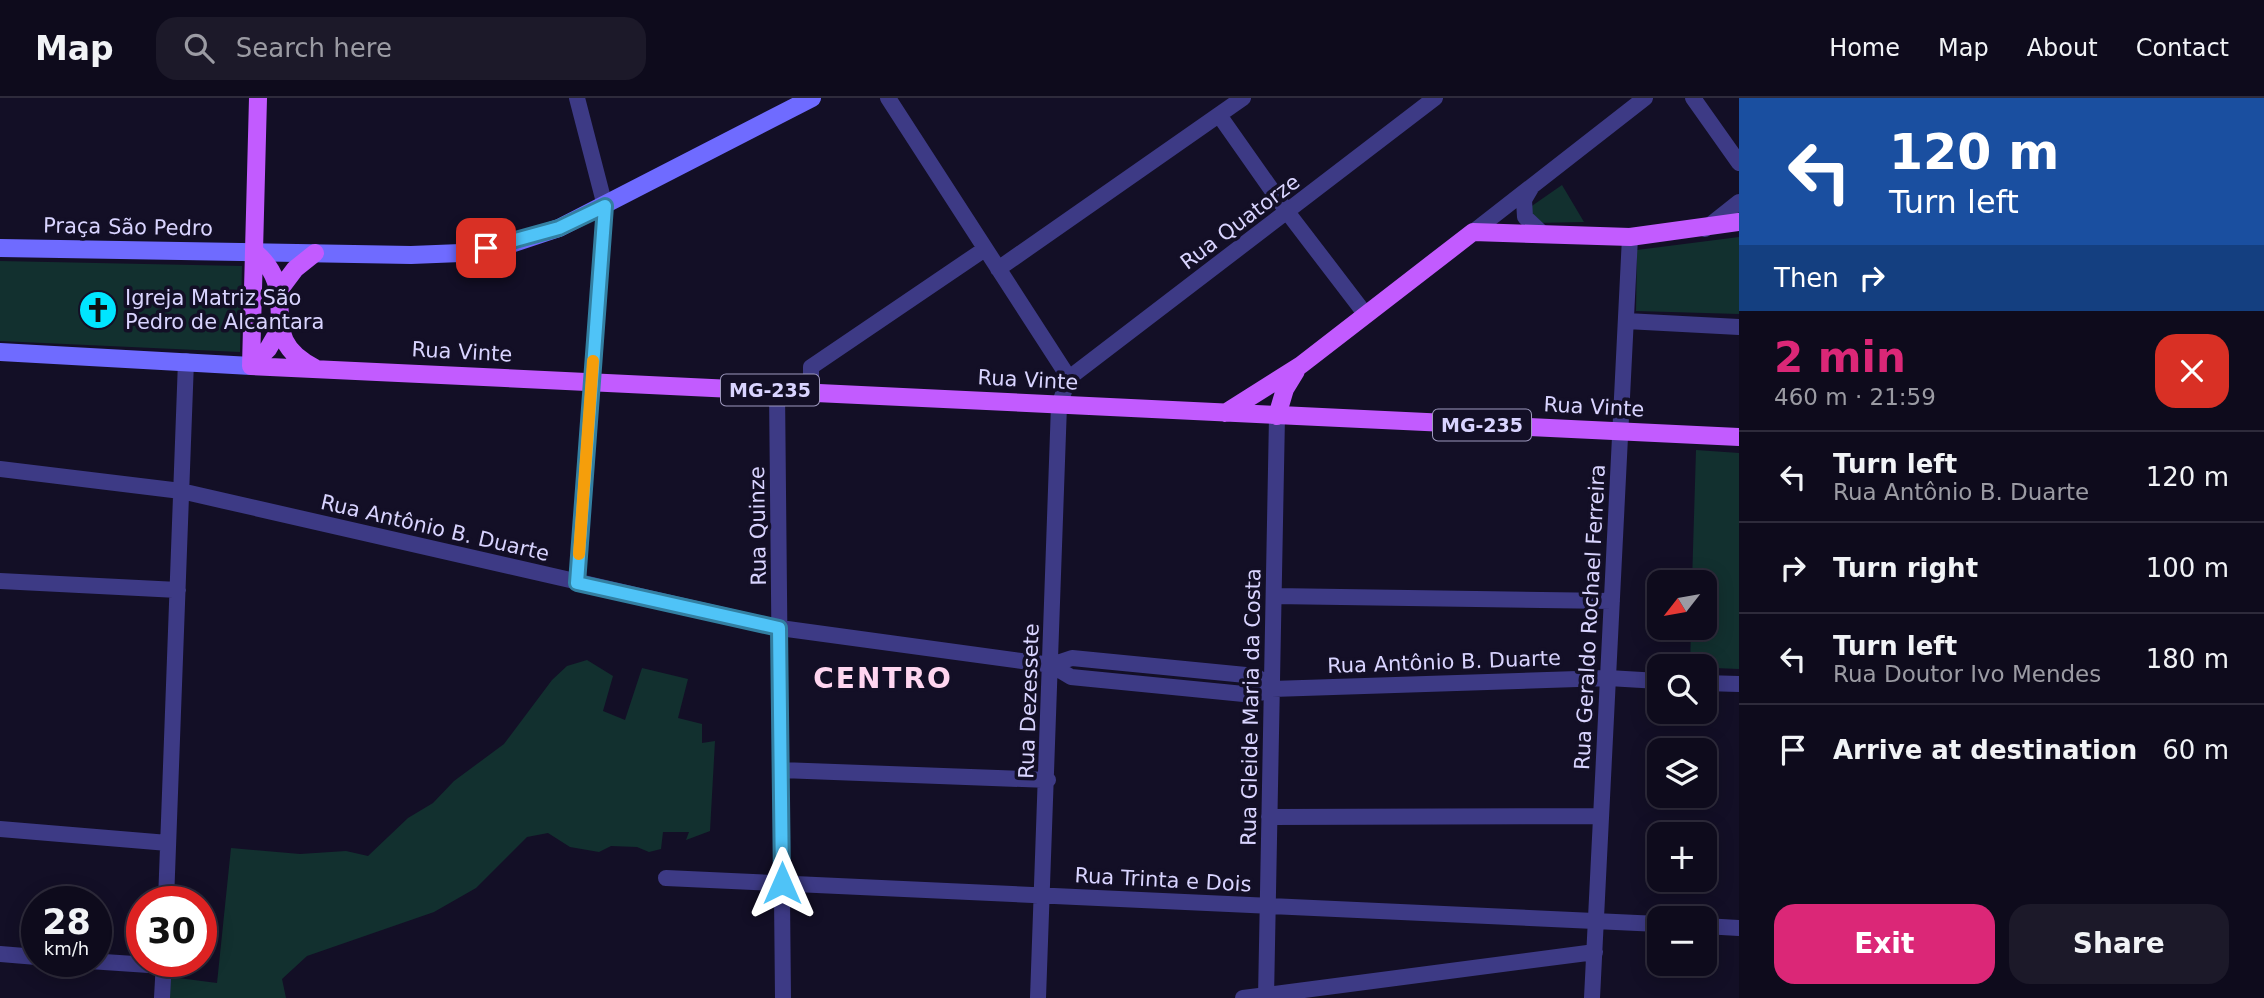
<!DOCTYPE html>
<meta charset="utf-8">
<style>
body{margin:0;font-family:"DejaVu Sans",sans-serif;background:#1c1929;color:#f1f3f6;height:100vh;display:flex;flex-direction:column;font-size:26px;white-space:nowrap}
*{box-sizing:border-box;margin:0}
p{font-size:23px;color:#9b9ba3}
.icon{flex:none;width:38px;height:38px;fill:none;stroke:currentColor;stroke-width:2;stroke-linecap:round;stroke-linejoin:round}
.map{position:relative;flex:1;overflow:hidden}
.details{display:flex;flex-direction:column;background:#0e0b1c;width:525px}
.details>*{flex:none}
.top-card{background:#1a4fa0;color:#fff;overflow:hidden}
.needle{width:46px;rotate:239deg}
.controls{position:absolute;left:1647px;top:472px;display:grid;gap:14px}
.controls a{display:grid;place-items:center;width:70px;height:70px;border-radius:14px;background:#0e0b1c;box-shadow:0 4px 18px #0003,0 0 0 2px #2e2b3b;font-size:35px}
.speed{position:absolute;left:21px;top:788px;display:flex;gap:14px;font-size:35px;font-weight:700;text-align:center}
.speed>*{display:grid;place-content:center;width:91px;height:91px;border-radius:50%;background:#0e0b1c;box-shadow:0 4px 18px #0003,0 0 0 2px #2e2b3b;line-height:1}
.speed small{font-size:18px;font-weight:400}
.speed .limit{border:10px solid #d22;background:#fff;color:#111}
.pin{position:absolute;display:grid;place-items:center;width:60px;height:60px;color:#fff;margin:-30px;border-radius:14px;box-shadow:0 4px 10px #0006}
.me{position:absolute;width:77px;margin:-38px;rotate:0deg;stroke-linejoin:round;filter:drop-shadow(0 0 5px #0008)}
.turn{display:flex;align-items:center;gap:24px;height:147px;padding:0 35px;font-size:32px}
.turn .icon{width:91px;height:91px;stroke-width:2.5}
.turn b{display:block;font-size:49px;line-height:60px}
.then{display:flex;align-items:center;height:66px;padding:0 35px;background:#0003;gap:14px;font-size:26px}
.round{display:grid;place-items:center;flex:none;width:74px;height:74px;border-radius:21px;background:#1c1929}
.head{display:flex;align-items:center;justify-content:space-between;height:119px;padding:0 35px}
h1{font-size:42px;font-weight:700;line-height:52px;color:#db2777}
.action{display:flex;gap:14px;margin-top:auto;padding:14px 35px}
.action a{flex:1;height:80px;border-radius:21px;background:#db2777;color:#fff;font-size:28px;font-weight:700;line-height:80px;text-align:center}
.action a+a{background:#1c1929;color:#f1f3f6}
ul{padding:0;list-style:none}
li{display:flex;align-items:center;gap:21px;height:91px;padding:0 35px;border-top:2px solid #2e2b3b}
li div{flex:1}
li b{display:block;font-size:26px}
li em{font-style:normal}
header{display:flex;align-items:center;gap:42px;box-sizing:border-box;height:98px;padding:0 35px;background:#0e0b1c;border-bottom:2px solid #2e2b3b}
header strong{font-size:33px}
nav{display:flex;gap:38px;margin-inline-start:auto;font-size:24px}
.search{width:490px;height:63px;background:#1c1929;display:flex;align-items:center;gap:18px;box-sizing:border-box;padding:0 24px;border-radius:21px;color:#9b9ba3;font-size:26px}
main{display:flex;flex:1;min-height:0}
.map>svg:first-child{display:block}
.green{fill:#12302f}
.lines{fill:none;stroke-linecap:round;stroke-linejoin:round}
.street{stroke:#3d3a85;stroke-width:16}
.secondary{stroke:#6f6bff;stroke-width:18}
.primary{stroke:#c25bff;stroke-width:18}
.route-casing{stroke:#337fa1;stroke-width:18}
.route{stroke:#4fc3f7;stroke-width:12}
.slow{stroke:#f59e0b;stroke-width:12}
.labels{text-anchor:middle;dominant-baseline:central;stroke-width:7;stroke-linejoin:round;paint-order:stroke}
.shield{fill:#130f26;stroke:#9e99be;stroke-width:2}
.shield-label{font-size:19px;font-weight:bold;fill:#d9d4ff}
.street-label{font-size:21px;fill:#d9d4ff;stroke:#130f26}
.poi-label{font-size:21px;fill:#d9d4ff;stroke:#130f26;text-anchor:start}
.district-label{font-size:28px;font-weight:bold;letter-spacing:2px;fill:#ffd6f0;stroke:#130f26}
</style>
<header>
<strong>Map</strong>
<div class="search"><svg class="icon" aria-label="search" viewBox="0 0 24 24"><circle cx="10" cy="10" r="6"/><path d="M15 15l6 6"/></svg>Search here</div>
<nav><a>Home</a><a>Map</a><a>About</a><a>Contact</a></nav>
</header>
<main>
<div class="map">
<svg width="1739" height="900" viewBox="0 0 1739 900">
<rect width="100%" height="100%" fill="#130f26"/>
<!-- green -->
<path class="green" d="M 1562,87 L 1584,124 L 1535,125 L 1526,112 Z
M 1739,139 L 1739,216 L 1636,213 L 1637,152 Z
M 0,163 L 242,168 L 240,254 L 0,243 Z
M 1696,352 L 1739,355 L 1739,571 L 1690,569 L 1691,530 L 1704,530 L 1704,485 L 1692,485 Z
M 587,562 L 613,578 L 603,613 L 625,622 L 642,570 L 688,581 L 678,620 L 702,626 L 702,645 L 715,643 L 710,733 L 686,742 L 689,734 L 663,734 L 661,751 L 649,754 L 637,749 L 611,748 L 599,754 L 570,749 L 548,735 L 527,739 L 476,790 L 434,814 L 307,858 L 282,881 L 286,900 L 162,900 L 163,878 L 217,885 L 231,750 L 300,756 L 346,753 L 368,758 L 408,720 L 433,705 L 454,683 L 504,646 L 552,582 L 567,568 Z"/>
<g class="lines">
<!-- street -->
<path class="street" d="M 577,0 L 605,108 L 577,485
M 888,0 L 1069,280
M 1693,0 L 1739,65
M 1219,17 L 1288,115 L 1366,217
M 1531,90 L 1524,102 L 1525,119 L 1542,135
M 1705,131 L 1739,104
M 1473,134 L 1645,0
M 998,171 L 1243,0
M 1626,223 L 1739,229
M 1069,280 L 1435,0
M 777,292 L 783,900
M 811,294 L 811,269 L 985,151
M 0,371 L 181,393 L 780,530 L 1051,567 L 1071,579 L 1254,597 L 1272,591 L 1608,580 L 1659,583
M 0,483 L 178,492
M 1274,498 L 1612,503
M 1051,567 L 1072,560 L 1256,578 L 1272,591
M 1704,585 L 1739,586
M 781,672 L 1048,682
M 1269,719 L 1601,718
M 0,731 L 168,745
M 666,780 L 1659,826
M 166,803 L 186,263
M 1704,828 L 1739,830
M 0,856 L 37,859
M 89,863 L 164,868
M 162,900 L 164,863
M 1038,900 L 1059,307 L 1069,280
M 1243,900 L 1595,854
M 1266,900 L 1277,318
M 1592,900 L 1630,139"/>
<!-- secondary -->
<path class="secondary" d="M 0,150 L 411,157 L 461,155 L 511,146 L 559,130 L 812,0
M 0,254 L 251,268"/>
<!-- primary -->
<path class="primary" d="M 255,154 C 305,197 251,238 315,270
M 280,191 L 295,171 L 315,155
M 251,268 L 1739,339
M 251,268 L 258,0
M 251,268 L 268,251 L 279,232
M 1225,315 L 1301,267 L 1473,134 L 1630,139 L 1739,124
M 1277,318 L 1285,291 L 1296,273"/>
</g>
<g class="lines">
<defs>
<path id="route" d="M 486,150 L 559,130 L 605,108 L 577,485 L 779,530 L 782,785"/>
</defs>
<!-- route casing -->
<use href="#route" class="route-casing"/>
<!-- route -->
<use href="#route" class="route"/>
<!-- slow -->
<path class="slow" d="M 579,456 L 593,263"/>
</g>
<!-- icons -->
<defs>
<symbol id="church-disc" viewBox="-11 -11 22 22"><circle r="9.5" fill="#00e5ff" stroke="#130f26"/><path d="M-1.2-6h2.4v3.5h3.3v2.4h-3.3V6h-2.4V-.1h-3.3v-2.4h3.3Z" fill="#111"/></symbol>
</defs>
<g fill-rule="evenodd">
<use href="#church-disc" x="76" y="190" width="44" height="44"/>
</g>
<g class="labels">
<!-- shield labels -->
<g class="shield">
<rect x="721" y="276.5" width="98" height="31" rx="5"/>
<rect x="1433" y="311.5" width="98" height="31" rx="5"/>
</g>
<g class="shield-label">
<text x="770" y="292">MG-235</text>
<text x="1482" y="327">MG-235</text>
</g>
<!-- street labels -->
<g class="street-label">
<text transform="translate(1240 124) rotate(-37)">Rua Quatorze</text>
<text transform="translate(128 129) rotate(1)">Praça São Pedro</text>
<text transform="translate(462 254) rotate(3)">Rua Vinte</text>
<text transform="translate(1028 282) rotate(3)">Rua Vinte</text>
<text transform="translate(1594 309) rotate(3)">Rua Vinte</text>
<text transform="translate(758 428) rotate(-91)">Rua Quinze</text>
<text transform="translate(435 430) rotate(13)">Rua Antônio B. Duarte</text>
<text transform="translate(1590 519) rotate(-87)">Rua Geraldo Rochael Ferreira</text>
<text transform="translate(1444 564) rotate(-2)">Rua Antônio B. Duarte</text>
<text transform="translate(1029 603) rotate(-88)">Rua Dezessete</text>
<text transform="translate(1251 609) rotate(-89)">Rua Gleide Maria da Costa</text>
<text transform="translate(1163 782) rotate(3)">Rua Trinta e Dois</text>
</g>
<!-- poi labels -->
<g class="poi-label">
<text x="125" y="200">Igreja Matriz São<tspan x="125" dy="24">Pedro de Alcantara</tspan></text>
</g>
<!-- district labels -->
<g class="district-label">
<text x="883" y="580">CENTRO</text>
</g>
</g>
</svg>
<div class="controls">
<a><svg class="needle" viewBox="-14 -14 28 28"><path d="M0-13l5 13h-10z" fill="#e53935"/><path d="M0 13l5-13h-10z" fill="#9b9ba3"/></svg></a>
<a><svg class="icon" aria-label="search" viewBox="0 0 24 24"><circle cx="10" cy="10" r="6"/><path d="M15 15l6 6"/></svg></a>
<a><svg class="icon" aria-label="layers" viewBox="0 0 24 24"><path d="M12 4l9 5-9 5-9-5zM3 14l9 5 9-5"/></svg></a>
<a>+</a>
<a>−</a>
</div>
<div class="speed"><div>28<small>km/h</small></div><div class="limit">30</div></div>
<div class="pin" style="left:486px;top:150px;background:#d93025"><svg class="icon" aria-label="arrive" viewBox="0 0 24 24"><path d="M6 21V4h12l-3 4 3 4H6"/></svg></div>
<svg class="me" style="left:782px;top:785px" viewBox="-20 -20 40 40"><path d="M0-17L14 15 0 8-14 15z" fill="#4fc3f7" stroke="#fff" stroke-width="4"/></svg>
</div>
<section class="details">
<div class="top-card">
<div class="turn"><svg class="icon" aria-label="left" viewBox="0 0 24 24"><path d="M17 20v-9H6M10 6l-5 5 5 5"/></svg><div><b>120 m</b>Turn left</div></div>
<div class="then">Then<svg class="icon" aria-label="right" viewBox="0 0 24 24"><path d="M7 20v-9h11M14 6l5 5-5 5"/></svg></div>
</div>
<div class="head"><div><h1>2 min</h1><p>460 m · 21:59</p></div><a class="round" style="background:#d93025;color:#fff"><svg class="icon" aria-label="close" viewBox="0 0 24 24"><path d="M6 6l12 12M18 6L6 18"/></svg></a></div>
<ul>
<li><svg class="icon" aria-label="left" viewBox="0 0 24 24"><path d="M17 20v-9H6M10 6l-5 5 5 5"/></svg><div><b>Turn left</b><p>Rua Antônio B. Duarte</p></div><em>120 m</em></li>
<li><svg class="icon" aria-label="right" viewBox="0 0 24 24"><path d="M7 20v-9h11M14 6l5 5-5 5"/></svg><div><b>Turn right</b></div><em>100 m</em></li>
<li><svg class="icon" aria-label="left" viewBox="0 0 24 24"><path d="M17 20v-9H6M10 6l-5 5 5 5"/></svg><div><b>Turn left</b><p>Rua Doutor Ivo Mendes</p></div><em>180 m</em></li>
<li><svg class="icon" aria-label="arrive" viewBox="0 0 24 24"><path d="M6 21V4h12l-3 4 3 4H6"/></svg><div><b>Arrive at destination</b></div><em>60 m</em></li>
</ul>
<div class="action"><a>Exit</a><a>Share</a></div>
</section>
</main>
